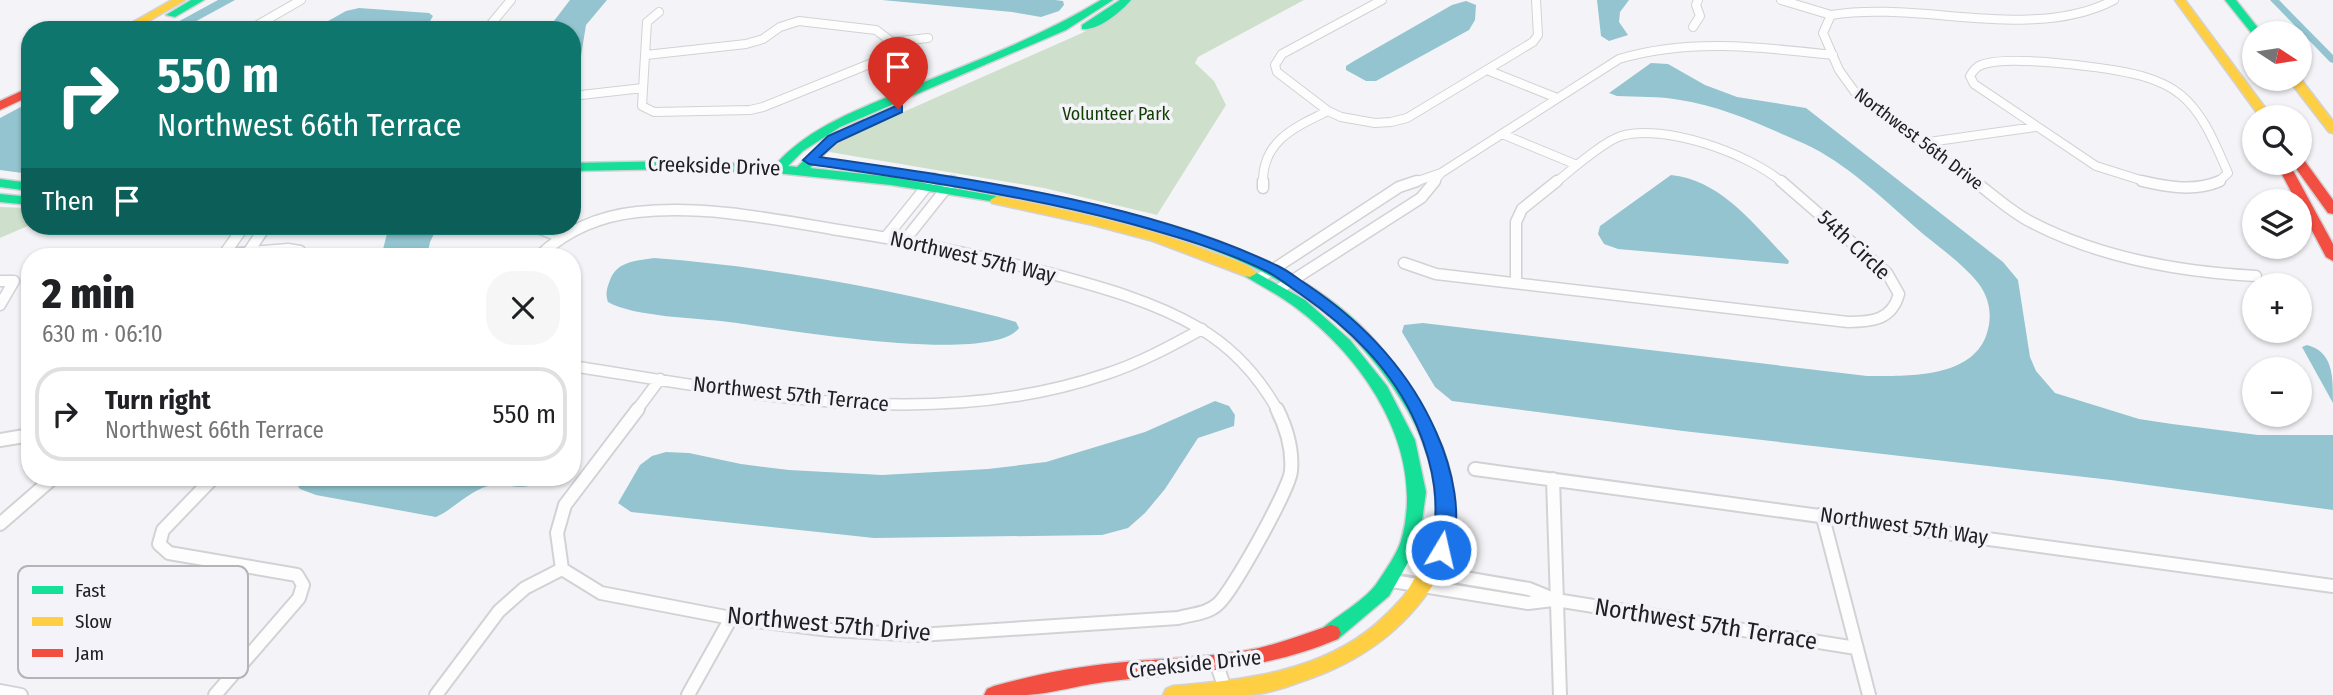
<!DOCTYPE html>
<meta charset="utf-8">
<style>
body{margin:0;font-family:"Fira Sans Condensed",sans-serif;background:#f6f6f6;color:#202124;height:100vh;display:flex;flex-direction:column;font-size:26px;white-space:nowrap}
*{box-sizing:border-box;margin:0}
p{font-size:23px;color:#757577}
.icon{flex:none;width:38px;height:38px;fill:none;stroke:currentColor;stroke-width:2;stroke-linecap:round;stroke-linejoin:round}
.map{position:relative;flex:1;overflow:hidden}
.side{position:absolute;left:21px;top:248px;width:560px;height:238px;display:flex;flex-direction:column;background:#fff;border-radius:28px;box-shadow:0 2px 5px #0004}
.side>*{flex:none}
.guide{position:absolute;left:21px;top:21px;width:560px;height:214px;border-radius:28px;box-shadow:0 2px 5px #0004;background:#0f766e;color:#fff;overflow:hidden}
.needle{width:46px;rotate:102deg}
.tools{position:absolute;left:2242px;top:21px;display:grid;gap:14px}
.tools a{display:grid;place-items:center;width:70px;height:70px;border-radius:50%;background:#fff;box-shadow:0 2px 5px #0004;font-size:35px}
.pin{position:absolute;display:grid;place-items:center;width:60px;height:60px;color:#fff;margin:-72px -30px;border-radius:50% 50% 50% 0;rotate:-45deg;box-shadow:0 0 7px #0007}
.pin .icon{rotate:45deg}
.me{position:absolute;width:77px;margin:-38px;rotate:9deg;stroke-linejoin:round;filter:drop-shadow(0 0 5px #0008)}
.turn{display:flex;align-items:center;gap:24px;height:147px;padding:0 21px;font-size:32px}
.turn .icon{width:91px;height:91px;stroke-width:2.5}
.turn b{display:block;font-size:49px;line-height:60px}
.then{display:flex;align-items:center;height:66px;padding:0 21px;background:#0003;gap:14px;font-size:26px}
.round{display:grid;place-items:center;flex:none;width:74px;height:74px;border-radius:28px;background:#f6f6f6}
.head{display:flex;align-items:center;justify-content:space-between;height:119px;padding:0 21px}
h1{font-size:42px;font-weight:800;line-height:52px}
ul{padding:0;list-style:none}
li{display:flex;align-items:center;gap:21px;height:94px;margin:0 14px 10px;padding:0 7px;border:4px solid #e0e0e0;border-radius:28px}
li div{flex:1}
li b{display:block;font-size:26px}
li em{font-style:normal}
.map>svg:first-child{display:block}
.green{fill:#cee0cb}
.water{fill:#93c4cf}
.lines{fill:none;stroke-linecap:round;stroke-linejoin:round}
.canal{fill:#93c4cf;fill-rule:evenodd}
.street-far2-casing{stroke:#d2d2d5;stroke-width:10}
.street-far1-casing{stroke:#d2d2d5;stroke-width:13}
.street-casing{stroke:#d2d2d5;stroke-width:16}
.fast-casing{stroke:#d2d2d5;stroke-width:3}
.slow-casing{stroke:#d2d2d5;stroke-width:3}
.jam-casing{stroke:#d2d2d5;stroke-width:3}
.street-far2{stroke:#fdfdfe;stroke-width:8}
.street-far1{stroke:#fdfdfe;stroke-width:10}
.street{stroke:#fdfdfe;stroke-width:12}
.fast{fill:#16e098;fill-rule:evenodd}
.slow{fill:#ffcf43;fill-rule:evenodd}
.jam{fill:#f24e42;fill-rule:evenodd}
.route{fill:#1a73e8;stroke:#114b97;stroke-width:2}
.labels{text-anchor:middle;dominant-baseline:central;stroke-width:7;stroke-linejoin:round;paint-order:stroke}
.far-park-label{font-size:18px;fill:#103f00;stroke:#f3f3f9}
.far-street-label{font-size:18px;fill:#202022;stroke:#f3f3f9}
.street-label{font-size:21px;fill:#202022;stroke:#f3f3f9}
.near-street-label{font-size:24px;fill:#202022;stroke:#f3f3f9}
.key{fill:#f3f3f9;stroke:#b4b4b8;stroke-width:2}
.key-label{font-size:19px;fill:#202022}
</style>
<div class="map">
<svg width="2333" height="695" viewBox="0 0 2333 695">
<rect width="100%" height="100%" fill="#f4f4f8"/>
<!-- green -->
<path class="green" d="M 1130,0 L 1304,0 L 1198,57 L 1195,63 L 1214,81 L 1226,105 L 1157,215 L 1044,188 L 829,152 L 830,147 L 840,140 L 1082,33 L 1110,17 Z
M 0,207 L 30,208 L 30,225 L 0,238 Z"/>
<!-- water -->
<path class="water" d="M 218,0 L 235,0 L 180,30 L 163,30 Z
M 570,0 L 607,0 L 586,25 L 577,81 L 572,85 L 572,30 L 547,30 Z
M 882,0 L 1055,0 L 1063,1 L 1064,5 L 1059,11 L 1041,17 L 1012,12 Z
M 1597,0 L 1629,0 L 1620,12 L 1619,22 L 1628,35 L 1609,41 L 1601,36 Z
M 1466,1 L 1476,5 L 1475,20 L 1469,30 L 1376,81 L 1366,81 L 1346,70 L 1346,66 L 1354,61 L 1452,5 Z
M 359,8 L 429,13 L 433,16 L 425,30 L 312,30 L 346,11 Z
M 1651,63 L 1668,64 L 1705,85 L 1737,97 L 1806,108 L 2003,262 L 2018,280 L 2030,357 L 2036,371 L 2055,393 L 2139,419 L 2172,424 L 2258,435 L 2333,435 L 2333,510 L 2111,480 L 1683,431 L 1452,401 L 1435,387 L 1402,332 L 1404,325 L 1423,323 L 1867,376 C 1906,376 1973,379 1987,333 C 1992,317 1990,301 1981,287 C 1967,266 1934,244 1915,227 C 1881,197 1846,163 1805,144 C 1766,127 1722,106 1680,100 C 1659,96 1638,97 1617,96 L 1609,93 Z
M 30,102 L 30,174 L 0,170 L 0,118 Z
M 1671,175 C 1722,180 1756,227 1789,261 L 1788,264 L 1618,249 L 1604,244 L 1598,234 L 1600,226 Z
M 389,226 L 438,226 L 430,242 L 427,257 L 381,257 Z
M 654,258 C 771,267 886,288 999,317 L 1016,322 L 1019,328 C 991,366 778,328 729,322 C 698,318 634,317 608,302 C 605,293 607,288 610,280 C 617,261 636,261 654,258 Z
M 2307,345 C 2333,352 2333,375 2333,403 L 2302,347 Z
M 1215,401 L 1229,406 L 1235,415 L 1234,426 L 1198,438 L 1165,489 L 1145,513 L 1128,528 L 1102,535 L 874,538 L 631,512 L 618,503 L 640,465 L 652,456 L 666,452 L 689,453 L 741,464 L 789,470 L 882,475 L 988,469 L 1046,462 L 1145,432 Z
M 296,478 L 540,478 C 524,496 508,480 488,486 C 469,491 454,509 436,517 L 316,495 L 300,489 L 295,482 Z"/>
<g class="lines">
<!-- canal -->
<path class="canal" d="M 2270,0 L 2279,0 L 2333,55 L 2333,63 L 2330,62 Z"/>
<defs>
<path id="street-far2" d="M 1382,0 L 1282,54 L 1275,65 L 1277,72 L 1328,111 L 1341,117 L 1375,123 L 1391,122 L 1407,118 L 1533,42 L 1538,35 L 1536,0
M 1781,0 L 1831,15
M 1693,27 L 1700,16 L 1696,5 L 1698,0
M 249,30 L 301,0
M 486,30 L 511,0
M 892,42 L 928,38
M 646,55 L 746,44 L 763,39 L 780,27 L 799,21 L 876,30 L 892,42 L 891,48 L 877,61 L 763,107 L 750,110 L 654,112 L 642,106 L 647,22 L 659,12
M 1487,70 L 1557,98
M 572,96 L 643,88
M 1502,134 L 1577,165
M 1922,143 L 2035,127
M 929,183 L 934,177
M 951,183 L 953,180
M 1263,183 C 1262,141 1295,127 1328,111
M 1412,183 L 1441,173 L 1619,59 C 1690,38 1760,47 1833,55
M 1433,183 L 1441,173
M 1555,183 C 1570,171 1604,141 1621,136 C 1664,123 1750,154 1783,183
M 1976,183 L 1857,95 L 1839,70 L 1823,33 L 1831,15 C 1921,0 2031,43 2114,0
M 2150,183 L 2096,166 L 1974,84 L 1970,76 C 1973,71 1976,67 1981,65 C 2009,54 2112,68 2142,76 C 2156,80 2170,86 2181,95 C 2204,114 2216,146 2228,173 L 2217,183"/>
<path id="street-far1" d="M 1263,181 L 1263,188
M 1974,181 C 1992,194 2011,212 2031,222 C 2098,257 2181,272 2256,276
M 2142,181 C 2167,187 2195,192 2220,181
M 533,226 L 561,237
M 886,237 L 931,181
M 905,240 L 952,181
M 249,251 L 266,226
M 225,253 L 244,226
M 190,257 L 288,249 L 300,251 L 302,257
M 538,257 C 565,231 600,216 637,212 C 702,205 768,218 832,229 C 904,240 974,254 1045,272 C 1097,286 1151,300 1199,328 C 1233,348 1259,377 1278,411
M 1404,263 L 1436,274 L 1848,322 C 1872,322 1892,320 1899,294 L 1887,273 L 1781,181
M 1260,278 L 1399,187 L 1417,181
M 0,281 L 14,281 L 0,305
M 1516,283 L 1516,222 L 1522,209 L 1557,181
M 1279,289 L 1421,198 L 1435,181
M 572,366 C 746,393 934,433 1106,374 C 1140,363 1171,346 1202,329
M 636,411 L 660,379"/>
<path id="street" d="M 638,409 L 565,505 L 557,533 L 562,569 L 601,593 L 731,618 L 831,630 L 919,635 L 1178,618 C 1192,614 1207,614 1218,604 C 1232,592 1290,488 1291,471 C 1293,449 1287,429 1277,409
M 0,440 L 30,435
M 1475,469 L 2333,586
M 213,478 L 163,530 L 159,544 L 169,553 L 297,575 L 303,585 L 299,598 L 215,695
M 1553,479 L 1560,695
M 1822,514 L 1869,695
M 0,524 L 53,478
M 1401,567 L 1529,589 L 1556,600 L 1856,648
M 1392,581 L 1528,603 L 1553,600
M 1217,665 L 1227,695
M 0,691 L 21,695
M 436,695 L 499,611 L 525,588 L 562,569
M 688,695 L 731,618"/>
<path id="fast" d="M 191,0 L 204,0 L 175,17 L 166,15 Z
M 1101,0 L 1113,0 L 1066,30 L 840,127 L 803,151 L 788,166 L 797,167 L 829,136 L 864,120 L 870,124 L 868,127 L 837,142 L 810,168 L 891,177 L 1002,197 L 1004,200 L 1002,203 L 891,185 L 786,174 L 679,169 L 572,171 L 572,163 L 679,161 L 775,165 C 810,126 860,109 907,89 C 973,62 1040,37 1101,0 Z
M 1120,0 L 1131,0 C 1121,12 1098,31 1082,29 L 1082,25 Z
M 2225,0 L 2236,0 L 2262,33 L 2253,35 Z
M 0,179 L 30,183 L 30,191 L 0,187 Z
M 1011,187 C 1130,213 1265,237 1358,323 C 1387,350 1407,383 1427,416 C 1455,463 1466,523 1440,573 L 1433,575 L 1426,573 L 1423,568 C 1446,514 1436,461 1408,411 C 1316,253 1168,234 1006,194 L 1006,188 Z
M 0,194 L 30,197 L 30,205 L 0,202 Z
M 1250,269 L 1305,300 L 1350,340 L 1387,386 L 1415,440 L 1426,492 L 1419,543 L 1389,596 L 1338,639 L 1331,641 L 1324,639 L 1321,633 L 1324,627 C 1340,614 1365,600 1377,583 C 1385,571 1397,554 1401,541 C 1427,451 1365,359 1295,307 C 1279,295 1261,286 1245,276 L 1243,273 L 1245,270 Z"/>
<path id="slow" d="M 172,0 L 185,0 L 133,30 L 119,30 Z
M 2175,0 L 2185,0 L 2272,117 L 2260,117 Z
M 2300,78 L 2333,121 L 2333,133 L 2329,132 L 2288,79 Z
M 997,196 C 1071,211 1144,226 1214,253 C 1228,258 1248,263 1257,273 L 1250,277 L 1245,276 L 1153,241 L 1093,225 L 992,203 L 990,200 Z
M 1433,561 L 1440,563 L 1443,568 C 1411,627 1362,662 1300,682 C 1284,688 1266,694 1248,695 C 1220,695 1191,695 1163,695 L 1166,689 L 1173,686 C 1244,680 1320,672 1376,624 C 1385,616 1395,606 1403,597 C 1412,586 1419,565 1433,561 Z"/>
<path id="jam" d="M 30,87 L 30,96 L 0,110 L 0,101 Z
M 2300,159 L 2304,160 L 2333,200 L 2333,214 L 2328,213 L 2292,163 L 2300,163 Z
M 2276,163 L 2289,163 L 2333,244 L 2333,261 L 2326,257 L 2300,208 L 2300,201 L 2296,201 Z
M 1331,625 L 1338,627 L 1341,633 L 1338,639 C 1260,672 1194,671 1112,681 C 1083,684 1055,693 1027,695 C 1013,695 998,695 984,695 L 987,689 L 994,686 C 1034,675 1074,667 1115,663 C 1163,658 1212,658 1259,648 C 1284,642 1307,633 1331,625 Z"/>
</defs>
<!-- street-far2 casing -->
<use href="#street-far2" class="street-far2-casing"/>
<!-- street-far1 casing -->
<use href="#street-far1" class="street-far1-casing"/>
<!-- street casing -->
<use href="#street" class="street-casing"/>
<!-- fast casing -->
<use href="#fast" class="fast-casing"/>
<!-- slow casing -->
<use href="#slow" class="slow-casing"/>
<!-- jam casing -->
<use href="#jam" class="jam-casing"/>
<!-- street-far2 -->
<use href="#street-far2" class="street-far2"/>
<!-- street-far1 -->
<use href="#street-far1" class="street-far1"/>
<!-- street -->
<use href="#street" class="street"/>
<!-- fast -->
<use href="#fast" class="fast"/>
<!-- slow -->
<use href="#slow" class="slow"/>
<!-- jam -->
<use href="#jam" class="jam"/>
</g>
<!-- route -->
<path class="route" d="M 898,105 L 902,106 L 902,112 L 837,142 L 820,157 C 968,179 1142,201 1278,266 C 1289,271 1299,280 1309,286 C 1365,324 1409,370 1436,432 C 1451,465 1466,520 1448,555 L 1441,557 L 1434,555 L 1431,550 C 1441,505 1434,467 1417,426 C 1393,369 1348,327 1299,293 C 1289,286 1279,278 1268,272 C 1224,250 1175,236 1128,223 C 1023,195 916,180 809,164 L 803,160 L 828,136 Z"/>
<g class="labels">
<!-- far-park labels -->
<g class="far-park-label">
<text x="1116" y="114">Volunteer Park</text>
</g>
<!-- far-street labels -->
<g class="far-street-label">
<text transform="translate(1919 139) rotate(37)">Northwest 56th Drive</text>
</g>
<!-- street labels -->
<g class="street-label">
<text transform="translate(714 166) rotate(2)">Creekside Drive</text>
<text transform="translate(1854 245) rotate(43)">54th Circle</text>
<text transform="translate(973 257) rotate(13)">Northwest 57th Way</text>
<text transform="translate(791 394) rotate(6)">Northwest 57th Terrace</text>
<text transform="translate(1904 526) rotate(8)">Northwest 57th Way</text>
<text transform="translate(1195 664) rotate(-6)">Creekside Drive</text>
</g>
<!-- near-street labels -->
<g class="near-street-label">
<text transform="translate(829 624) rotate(5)">Northwest 57th Drive</text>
<text transform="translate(1706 624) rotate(9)">Northwest 57th Terrace</text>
</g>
</g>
<!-- legend -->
<rect x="18" y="566" width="230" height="112" rx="10" class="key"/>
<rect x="32" y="586" width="31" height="8" fill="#16e098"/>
<rect x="32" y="617" width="31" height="9" fill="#ffcf43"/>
<rect x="32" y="649" width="31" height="8" fill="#f24e42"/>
<g class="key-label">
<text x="75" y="597">Fast</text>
<text x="75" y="628">Slow</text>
<text x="75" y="660">Jam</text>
</g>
</svg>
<div class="tools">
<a><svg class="needle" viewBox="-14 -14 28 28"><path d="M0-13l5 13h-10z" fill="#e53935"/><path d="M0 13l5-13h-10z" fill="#757577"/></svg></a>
<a><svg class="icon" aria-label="search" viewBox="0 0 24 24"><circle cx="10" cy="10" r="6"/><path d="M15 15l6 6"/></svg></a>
<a><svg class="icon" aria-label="layers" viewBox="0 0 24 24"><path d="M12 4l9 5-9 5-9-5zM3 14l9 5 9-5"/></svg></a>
<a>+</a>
<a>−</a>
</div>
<div class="pin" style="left:898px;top:109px;background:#d93025"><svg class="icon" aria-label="arrive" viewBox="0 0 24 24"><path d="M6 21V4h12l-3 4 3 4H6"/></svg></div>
<svg class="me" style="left:1441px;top:550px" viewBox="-20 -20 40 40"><circle r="17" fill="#1a73e8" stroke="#fff" stroke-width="3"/><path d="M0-11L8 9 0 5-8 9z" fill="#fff"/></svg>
<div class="guide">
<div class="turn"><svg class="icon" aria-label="right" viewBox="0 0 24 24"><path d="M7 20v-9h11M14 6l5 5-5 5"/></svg><div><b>550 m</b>Northwest 66th Terrace</div></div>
<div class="then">Then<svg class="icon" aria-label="arrive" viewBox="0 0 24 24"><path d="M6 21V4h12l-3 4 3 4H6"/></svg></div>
</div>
<section class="side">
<div class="head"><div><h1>2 min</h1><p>630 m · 06:10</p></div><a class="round"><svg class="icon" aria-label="close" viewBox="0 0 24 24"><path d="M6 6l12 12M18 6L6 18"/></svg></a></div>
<ul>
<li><svg class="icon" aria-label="right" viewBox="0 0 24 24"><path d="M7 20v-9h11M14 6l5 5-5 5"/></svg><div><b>Turn right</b><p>Northwest 66th Terrace</p></div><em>550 m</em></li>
</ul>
</section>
</div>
